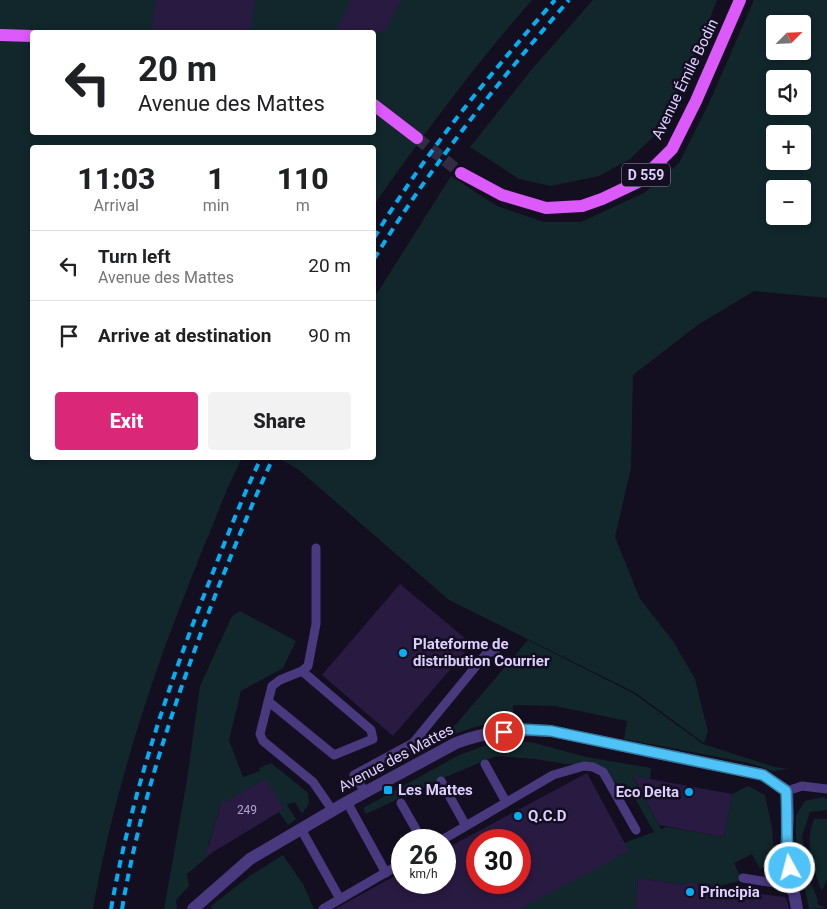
<!DOCTYPE html>
<meta charset="utf-8">
<style>
body{margin:0;font-family:Roboto,sans-serif;background:#f2f2f2;color:#202124;height:100vh;display:flex;flex-direction:column;font-size:19px;white-space:nowrap}
*{box-sizing:border-box;margin:0}
p{font-size:16px;color:#757577}
.icon{flex:none;width:28px;height:28px;fill:none;stroke:currentColor;stroke-width:2;stroke-linecap:round;stroke-linejoin:round}
.map{position:relative;flex:1;overflow:hidden}
.drawer{position:absolute;left:30px;top:145px;width:346px;height:315px;display:flex;flex-direction:column;background:#fff;border-radius:5px;box-shadow:0 2px 8px #0003}
.drawer>*{flex:none}
.hud{position:absolute;left:30px;top:30px;width:346px;height:105px;border-radius:5px;box-shadow:0 2px 8px #0003;background:#fff;color:#202124;overflow:hidden}
.needle{width:32px;rotate:66deg}
.controls{position:absolute;left:766px;top:15px;display:grid;gap:10px}
.controls a{display:grid;place-items:center;width:45px;height:45px;border-radius:5px;background:#fff;box-shadow:0 2px 8px #0003;font-size:25px}
.speed{position:absolute;left:391px;top:829px;display:flex;gap:10px;font-size:25px;font-weight:700;text-align:center}
.speed>*{display:grid;place-content:center;width:65px;height:65px;border-radius:50%;background:#fff;box-shadow:0 2px 8px #0003;line-height:1}
.speed small{font-size:12px;font-weight:400}
.speed .limit{border:8px solid #d22;background:#fff;color:#111}
.pin{position:absolute;display:grid;place-items:center;width:42px;height:42px;color:#fff;margin:-21px;border:2px solid #fff;border-radius:50%;box-shadow:0 1px 5px #0007}
.me{position:absolute;width:55px;margin:-28px;rotate:353deg;stroke-linejoin:round;filter:drop-shadow(0 0 4px #0008)}
.turn{display:flex;align-items:center;gap:18px;height:105px;padding:0 25px;font-size:22px}
.turn .icon{width:65px;height:65px;stroke-width:2.5}
.turn b{display:block;font-size:35px;line-height:42px}
.eta{display:flex;justify-content:space-evenly;align-items:center;height:85px;text-align:center}
.eta b{font-size:30px;font-weight:800;line-height:35px}
.primary-button{display:flex;gap:10px;margin-top:auto;padding:10px 25px}
.primary-button a{flex:1;height:58px;border-radius:5px;background:#db2777;color:#fff;font-size:20px;font-weight:800;line-height:58px;text-align:center}
.primary-button a+a{background:#f2f2f2;color:#202124}
ul{padding:0;list-style:none}
li{display:flex;align-items:center;gap:15px;height:70px;padding:0 25px;border-top:1px solid #e0e0e0}
li div{flex:1}
li b{display:block;font-size:19px}
li em{font-style:normal}
.map>svg:first-child{display:block}
.green{fill:#11272b;fill-rule:evenodd}
.building{fill:#291a41;fill-rule:evenodd}
.lines{fill:none;stroke-linecap:round;stroke-linejoin:round}
.primary-tunnel{stroke:#322b42;stroke-width:12;stroke-dasharray:12 6;stroke-linecap:butt}
.lane{stroke:#493a7f;stroke-width:9}
.street{stroke:#493a7f;stroke-width:12}
.primary{stroke:#dc59fa;stroke-width:12}
.rail{stroke:#07aff2;stroke-width:4;stroke-dasharray:8 6;stroke-linecap:butt}
.route-casing{stroke:#337fa1;stroke-width:12}
.route{stroke:#4fc3f7;stroke-width:9}
.poi-dot{fill:#07aff2;stroke:#140e21;stroke-width:2}
.labels{text-anchor:middle;dominant-baseline:central;stroke-width:5;stroke-linejoin:round;paint-order:stroke}
.number-label{font-size:12px;fill:#b0a2cf}
.shield{fill:#140e21;stroke:#a195bc;stroke-width:1}
.shield-label{font-size:14px;font-weight:bold;fill:#ddcffe}
.street-label{font-size:15px;fill:#ddcffe;stroke:#140e21}
.poi-label{font-size:15px;font-weight:bold;fill:#ddcffe;stroke:#140e21;text-anchor:start}
</style>
<div class="map">
<svg width="827" height="909" viewBox="0 0 827 909">
<rect width="100%" height="100%" fill="#140e21"/>
<!-- green -->
<path class="green" d="M 0,0 L 532,0 C 475,65 424,134 374,205 L 374,148 L 32,148 L 32,458 L 242,458 L 228,487 C 203,549 177,611 155,675 C 129,751 107,830 93,909 L 0,909 ZM 32,32 L 374,32 L 374,132 L 32,132 Z
M 593,0 L 717,0 L 683,85 L 656,134 L 630,159 L 599,176 L 551,186 L 519,179 L 470,147 L 532,69 Z
M 754,0 L 827,0 L 827,298 L 754,291 L 699,324 L 633,375 L 631,468 L 615,537 L 640,599 L 673,641 L 695,679 L 708,732 L 704,743 L 634,692 L 449,600 L 299,470 L 280,459 L 281,458 L 374,458 L 374,298 L 451,176 L 497,206 L 544,222 L 581,222 L 644,193 L 679,163 L 709,103 ZM 775,24 L 802,24 L 802,51 L 775,51 ZM 775,79 L 802,79 L 802,106 L 775,106 ZM 775,134 L 802,134 L 802,161 L 775,161 ZM 775,189 L 802,189 L 802,216 L 775,216 Z
M 240,611 L 296,641 L 283,668 L 241,691 L 229,740 L 243,777 L 260,771 L 259,768 L 271,763 L 308,793 L 309,803 L 302,814 L 295,802 L 287,805 L 296,819 L 288,825 L 279,812 L 284,809 L 221,804 L 208,846 L 213,852 L 187,874 L 189,886 L 176,900 L 177,909 L 164,909 L 187,780 L 200,686 L 232,616 Z
M 528,640 L 633,693 L 703,744 L 775,767 L 789,769 L 773,771 L 749,763 L 624,739 L 627,721 L 555,706 L 513,705 L 513,721 C 459,723 412,755 366,781 L 364,777 L 405,755 L 424,734 L 446,736 Z
M 515,740 L 535,743 L 586,757 L 651,768 L 650,779 L 633,777 L 661,829 L 667,827 L 724,837 L 732,794 L 748,786 L 765,795 L 772,828 L 775,861 L 760,869 L 752,854 L 734,863 L 742,880 L 720,886 L 685,882 L 685,885 L 638,878 L 636,909 L 520,909 L 624,843 L 654,832 L 633,795 L 629,794 L 603,771 L 591,765 L 566,764 L 535,759 L 496,756 L 436,781 L 366,814 L 363,808 L 459,755 L 484,746 Z
M 823,797 L 827,799 L 827,810 L 810,812 L 802,836 L 811,883 L 818,900 L 817,904 L 826,908 L 809,909 L 796,844 L 796,815 L 805,801 Z
M 814,819 L 827,819 L 827,879 L 822,891 C 812,866 804,845 814,819 Z
M 283,855 L 303,884 L 314,909 L 213,909 L 211,906 L 251,875 Z"/>
<!-- building -->
<path class="building" d="M 156,0 L 255,0 L 250,32 L 173,32 L 151,29 Z
M 351,0 L 401,0 L 384,32 L 335,32 Z
M 400,584 L 472,644 L 393,736 L 322,675 Z
M 587,773 L 629,851 L 520,909 L 335,909 L 402,872 L 402,882 L 445,882 L 445,849 ZM 478,840 L 520,840 L 520,882 L 478,882 Z
M 633,776 L 732,794 L 724,837 L 659,825 Z
M 266,779 L 284,809 L 205,857 L 221,804 Z
M 638,878 L 685,885 L 685,882 L 720,886 L 719,889 L 786,897 L 789,909 L 636,909 Z"/>
<g class="lines">
<!-- primary-tunnel -->
<path class="primary-tunnel" d="M 417,138 L 461,173"/>
<!-- lane -->
<path class="lane" d="M 316,548 L 316,624 L 308,666 L 302,671 L 280,680 L 272,686 L 260,734 L 263,741 L 313,782 L 333,811
M 268,701 L 334,755 L 373,739 L 371,730 L 302,671
M 485,764 L 506,802
M 441,781 L 466,826
M 787,791 L 802,786 L 827,789
M 365,792 L 354,775 L 413,743 L 486,654 L 496,650
M 347,802 L 386,873
M 401,803 L 422,840
M 301,829 L 340,899
M 442,840 L 553,775 L 584,766 L 593,767 L 603,772 L 636,830
M 743,878 L 793,886
M 323,909 L 402,863"/>
<!-- street -->
<path class="street" d="M 193,909 L 250,859 L 347,802 L 456,743 C 487,731 517,729 551,731 L 763,775 L 787,791 L 788,818 L 786,849 L 797,909"/>
<!-- primary -->
<path class="primary" d="M 0,35 L 32,36
M 374,105 L 417,138
M 461,173 L 502,195 L 546,208 L 582,206 L 602,199 L 640,181 L 672,149 L 696,101 L 740,0"/>
<!-- rail -->
<path class="rail" d="M 374,238 C 425,153 489,75 555,0
M 374,259 C 430,167 498,82 569,0
M 111,909 C 131,796 168,686 210,580 C 226,539 242,498 261,458
M 122,909 C 141,797 179,689 220,583 C 237,541 254,499 273,458"/>
</g>
<g class="lines">
<defs>
<path id="route" d="M 504,732 L 518,729 L 551,731 L 763,775 L 786,791 C 788,817 785,842 790,868"/>
</defs>
<!-- route casing -->
<use href="#route" class="route-casing"/>
<!-- route -->
<use href="#route" class="route"/>
</g>
<!-- markers -->
<g class="poi-dot">
<circle cx="403" cy="653" r="5"/>
<rect x="383" y="785" width="10" height="10" rx="2.5"/>
<circle cx="689" cy="792" r="5"/>
<circle cx="518" cy="816" r="5"/>
<circle cx="690" cy="892" r="5"/>
</g>
<g class="labels">
<!-- number labels -->
<g class="number-label">
<text x="247" y="810">249</text>
</g>
<!-- shield labels -->
<rect class="shield" x="622" y="163.5" width="48" height="23" rx="4"/>
<g class="shield-label">
<text x="646" y="175">D 559</text>
</g>
<!-- street labels -->
<g class="street-label">
<text transform="translate(685 79) rotate(-64)">Avenue Émile Bodin</text>
<text transform="translate(396 758) rotate(-28)">Avenue des Mattes</text>
</g>
<!-- poi labels -->
<g class="poi-label">
<text x="413" y="644">Plateforme de<tspan x="413" dy="17">distribution Courrier</tspan></text>
<text x="398" y="790">Les Mattes</text>
<text x="679" y="792" text-anchor="end">Eco Delta</text>
<text x="528" y="816">Q.C.D</text>
<text x="700" y="892">Principia</text>
</g>
</g>
</svg>
<div class="controls">
<a><svg class="needle" viewBox="-14 -14 28 28"><path d="M0-13l5 13h-10z" fill="#e53935"/><path d="M0 13l5-13h-10z" fill="#757577"/></svg></a>
<a><svg class="icon" aria-label="sound" viewBox="0 0 24 24"><path d="M4 9h4l5-4v14l-5-4H4zM17 9q2 3 0 6"/></svg></a>
<a>+</a>
<a>−</a>
</div>
<div class="speed"><div>26<small>km/h</small></div><div class="limit">30</div></div>
<div class="pin" style="left:504px;top:732px;background:#d93025"><svg class="icon" aria-label="arrive" viewBox="0 0 24 24"><path d="M6 21V4h12l-3 4 3 4H6"/></svg></div>
<svg class="me" style="left:790px;top:868px" viewBox="-20 -20 40 40"><circle r="17" fill="#4fc3f7" stroke="#fff" stroke-width="3"/><path d="M0-11L8 9 0 5-8 9z" fill="#fff"/></svg>
<div class="hud">
<div class="turn"><svg class="icon" aria-label="left" viewBox="0 0 24 24"><path d="M17 20v-9H6M10 6l-5 5 5 5"/></svg><div><b>20 m</b>Avenue des Mattes</div></div>
</div>
<section class="drawer">
<div class="eta">
<div><b>11:03</b><p>Arrival</p></div>
<div><b>1</b><p>min</p></div>
<div><b>110</b><p>m</p></div>
</div>
<ul>
<li><svg class="icon" aria-label="left" viewBox="0 0 24 24"><path d="M17 20v-9H6M10 6l-5 5 5 5"/></svg><div><b>Turn left</b><p>Avenue des Mattes</p></div><em>20 m</em></li>
<li><svg class="icon" aria-label="arrive" viewBox="0 0 24 24"><path d="M6 21V4h12l-3 4 3 4H6"/></svg><div><b>Arrive at destination</b></div><em>90 m</em></li>
</ul>
<div class="primary-button"><a>Exit</a><a>Share</a></div>
</section>
</div>
